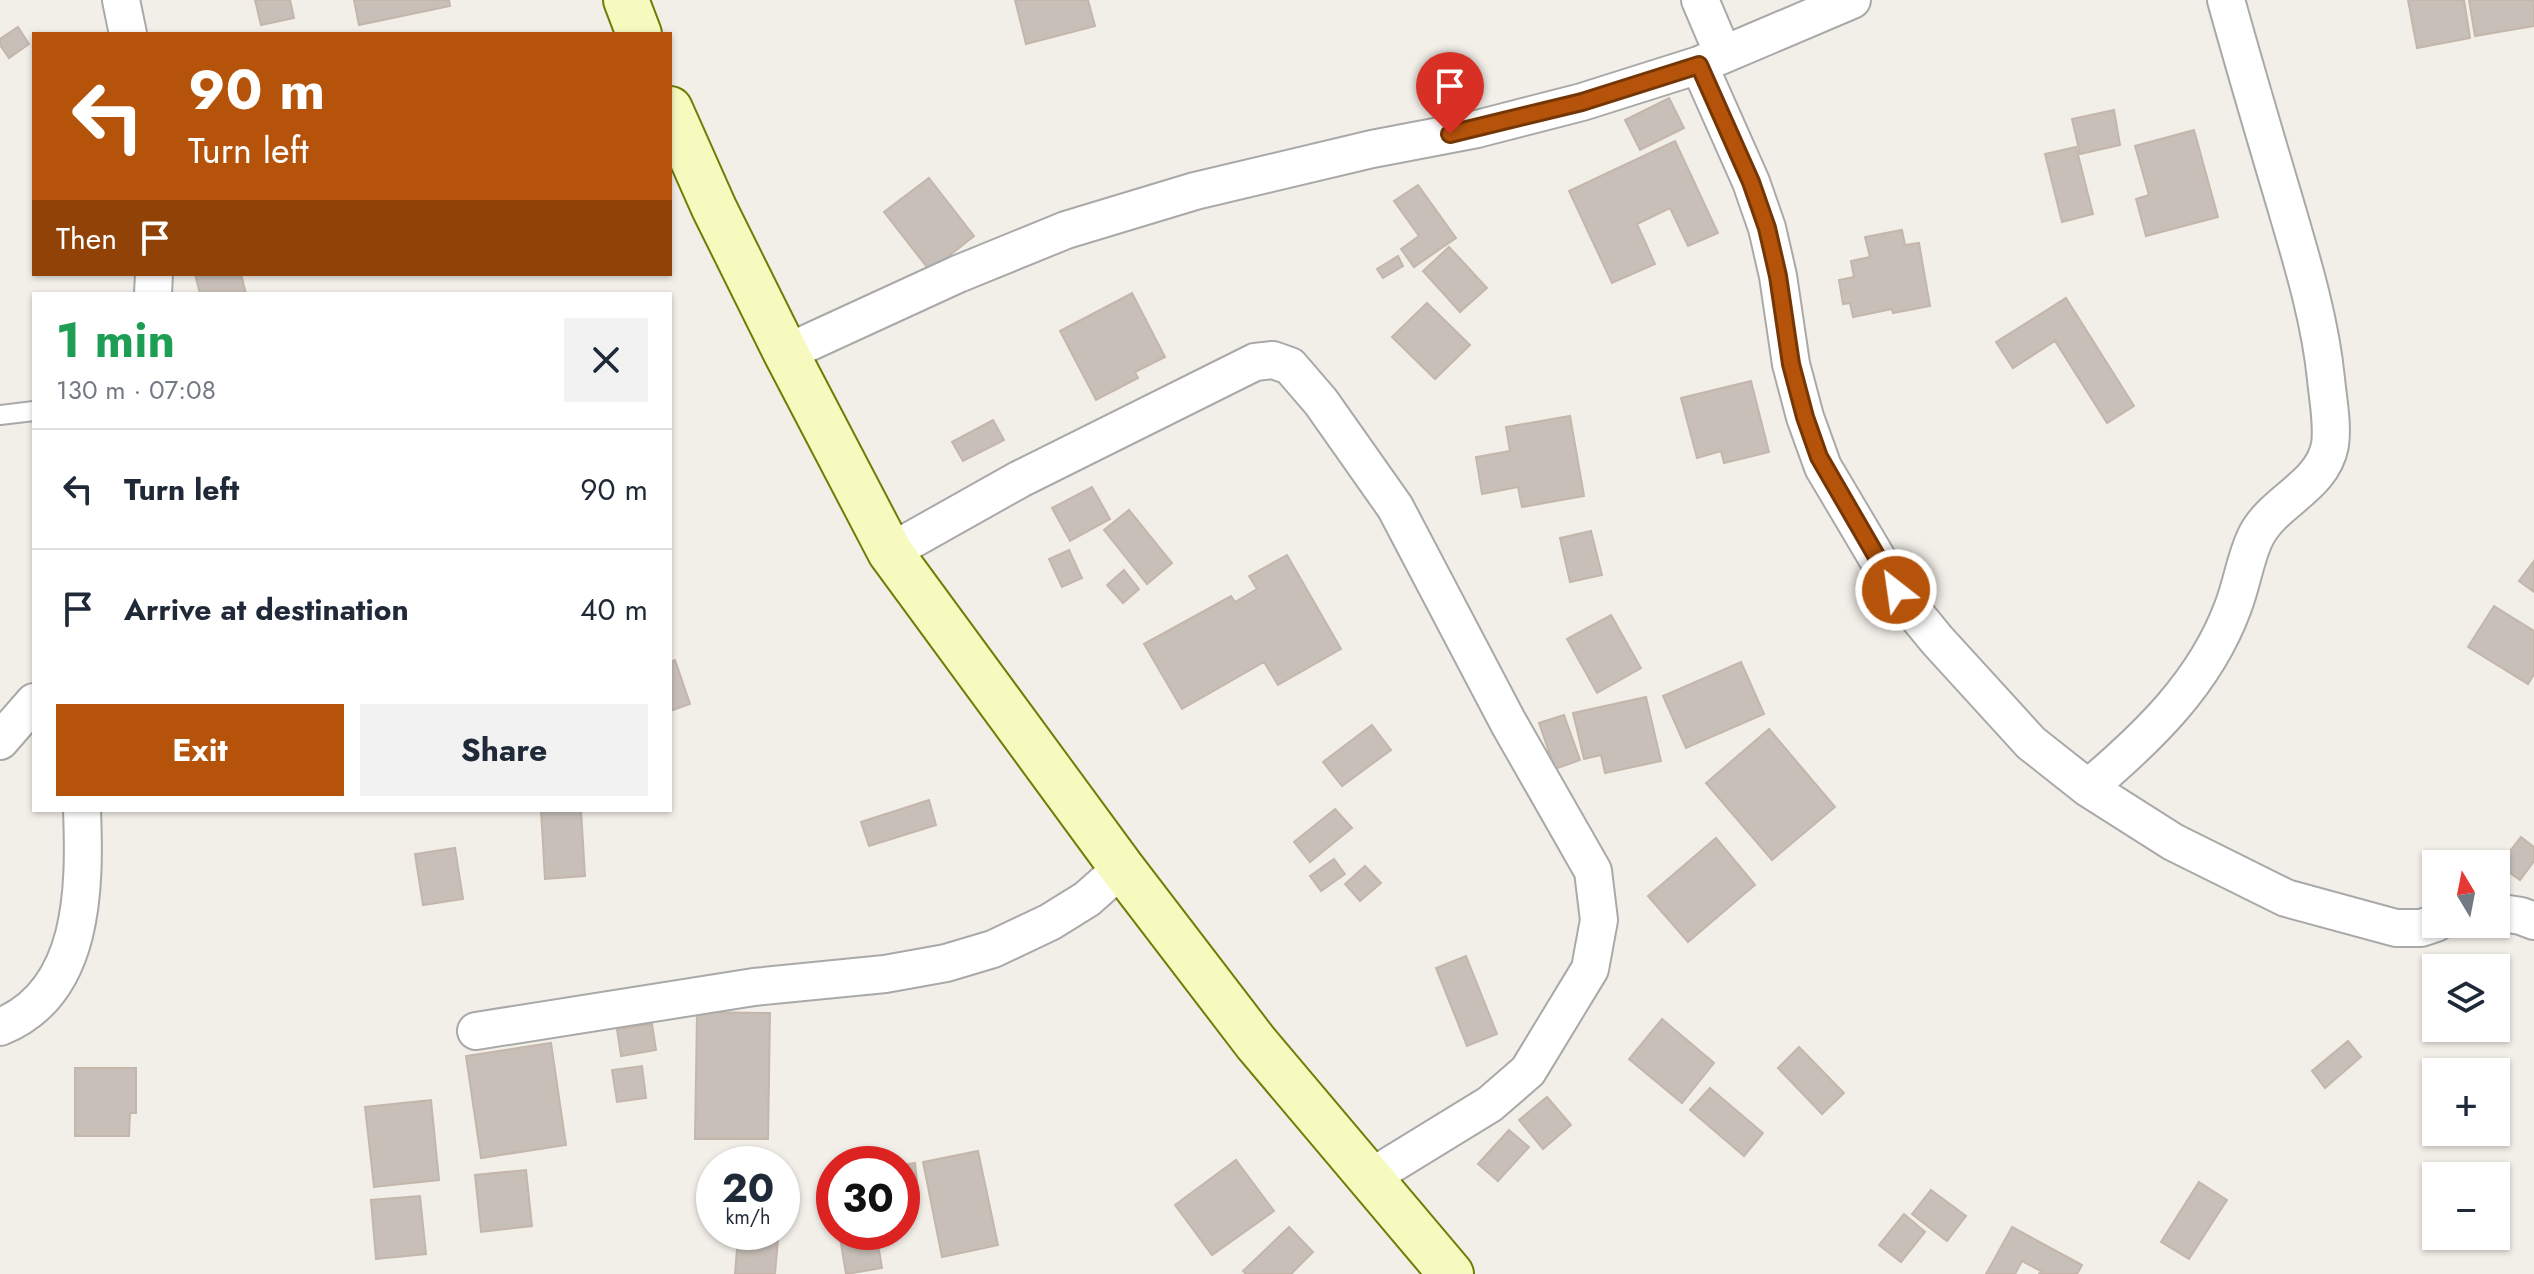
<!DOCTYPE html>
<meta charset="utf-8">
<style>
body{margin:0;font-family:Jost,sans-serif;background:#f2f2f3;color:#1f2937;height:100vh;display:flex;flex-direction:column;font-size:30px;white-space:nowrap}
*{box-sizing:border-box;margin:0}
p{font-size:26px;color:#747a83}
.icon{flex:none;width:44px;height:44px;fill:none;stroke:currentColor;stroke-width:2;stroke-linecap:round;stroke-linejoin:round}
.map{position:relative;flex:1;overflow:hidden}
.drawer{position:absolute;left:32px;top:292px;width:640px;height:520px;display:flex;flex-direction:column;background:#fff;border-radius:0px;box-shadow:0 2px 6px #0004}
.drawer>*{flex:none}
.guide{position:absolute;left:32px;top:32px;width:640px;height:244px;border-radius:0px;box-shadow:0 2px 6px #0004;background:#b45309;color:#fff;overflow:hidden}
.needle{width:52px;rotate:350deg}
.buttons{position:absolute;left:2422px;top:850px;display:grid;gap:16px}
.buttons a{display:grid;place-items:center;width:88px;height:88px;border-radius:0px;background:#fff;box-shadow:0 2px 6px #0004;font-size:40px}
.speed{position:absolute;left:696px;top:1146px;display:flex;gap:16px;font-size:40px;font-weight:700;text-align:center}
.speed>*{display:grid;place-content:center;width:104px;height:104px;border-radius:50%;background:#fff;box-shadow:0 2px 6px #0004;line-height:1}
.speed small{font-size:20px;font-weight:400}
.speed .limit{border:12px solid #d22;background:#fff;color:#111}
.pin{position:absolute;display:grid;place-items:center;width:68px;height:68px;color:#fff;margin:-82px -34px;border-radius:50% 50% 50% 0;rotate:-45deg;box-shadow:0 0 8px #0007}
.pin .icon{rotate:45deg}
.me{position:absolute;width:88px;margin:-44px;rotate:330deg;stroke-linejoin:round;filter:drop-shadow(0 0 6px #0008)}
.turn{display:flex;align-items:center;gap:28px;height:168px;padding:0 24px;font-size:36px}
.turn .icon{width:104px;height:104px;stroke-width:2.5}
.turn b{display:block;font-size:56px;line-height:68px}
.then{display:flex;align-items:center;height:76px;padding:0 24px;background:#0003;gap:16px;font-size:30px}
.round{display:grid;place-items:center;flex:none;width:84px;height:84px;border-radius:0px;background:#f2f2f3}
.summary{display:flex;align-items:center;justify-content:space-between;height:136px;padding:0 24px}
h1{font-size:48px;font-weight:700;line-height:60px;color:#1e9e55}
.primary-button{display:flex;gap:16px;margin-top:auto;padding:16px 24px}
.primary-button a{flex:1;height:92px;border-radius:0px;background:#b45309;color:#fff;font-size:32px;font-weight:700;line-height:92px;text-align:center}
.primary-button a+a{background:#f2f2f3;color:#1f2937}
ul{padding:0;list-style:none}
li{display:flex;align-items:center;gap:24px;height:120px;padding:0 24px;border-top:2px solid #e0e1e3}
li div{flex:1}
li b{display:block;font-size:30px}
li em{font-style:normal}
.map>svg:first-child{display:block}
.building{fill:#c7bfb8;stroke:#c4b6ab;stroke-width:2}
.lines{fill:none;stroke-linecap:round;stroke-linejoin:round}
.lane-casing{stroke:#a9a9a9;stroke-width:22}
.street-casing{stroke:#a9a9a9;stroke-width:40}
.secondary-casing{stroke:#707d05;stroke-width:48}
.lane{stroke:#fff;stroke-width:18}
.street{stroke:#fff;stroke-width:36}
.secondary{stroke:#f7fabf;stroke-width:44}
.route-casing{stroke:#753606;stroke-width:20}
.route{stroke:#b45309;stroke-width:14}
</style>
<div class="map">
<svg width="2534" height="1274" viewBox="0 0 2534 1274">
<rect width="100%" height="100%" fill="#f2efe9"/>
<!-- building -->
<path class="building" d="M 255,0 L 290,0 L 294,18 L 261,25 Z
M 354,0 L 449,0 L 450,6 L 359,25 Z
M 1015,0 L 1088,0 L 1095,26 L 1026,44 Z
M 2408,0 L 2464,0 L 2470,38 L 2417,48 Z
M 2469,0 L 2534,0 L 2534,26 L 2475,36 Z
M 18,27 L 29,44 L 9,58 L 0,45 L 0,39 Z
M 1669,98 L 1684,128 L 1640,150 L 1625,120 Z
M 2114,110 L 2120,145 L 2080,154 L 2072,119 Z
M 2194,130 L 2218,217 L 2146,236 L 2136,199 L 2149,195 L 2135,146 Z
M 1675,141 L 1718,233 L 1688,246 L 1670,208 L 1637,224 L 1655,264 L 1612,283 L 1569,191 Z
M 2076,147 L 2093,214 L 2062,222 L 2045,154 Z
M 929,178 L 974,236 L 930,271 L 884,212 Z
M 1418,185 L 1456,238 L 1414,267 L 1401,249 L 1419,236 L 1394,201 Z
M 1902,230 L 1905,245 L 1919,243 L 1930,306 L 1893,313 L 1892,309 L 1853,317 L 1850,303 L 1843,304 L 1839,280 L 1854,277 L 1851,261 L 1870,257 L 1865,237 Z
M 1449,247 L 1487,288 L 1460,312 L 1423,271 Z
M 1398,256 L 1403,266 L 1383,278 L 1377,269 Z
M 195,274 L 241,274 L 246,294 L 200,294 Z
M 1132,293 L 1165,357 L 1135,372 L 1138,378 L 1096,400 L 1060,331 Z
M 2066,298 L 2134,406 L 2107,423 L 2055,341 L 2013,368 L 1996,342 Z
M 1427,303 L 1470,345 L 1435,379 L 1392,337 Z
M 1751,381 L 1769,452 L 1724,463 L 1721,451 L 1697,458 L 1681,398 Z
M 1570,416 L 1584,496 L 1522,507 L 1518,487 L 1482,494 L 1476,457 L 1510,451 L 1506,427 Z
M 993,420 L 1004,440 L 963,461 L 952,442 Z
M 1092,487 L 1110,519 L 1070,541 L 1052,508 Z
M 1129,510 L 1172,563 L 1147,584 L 1104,530 Z
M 1591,531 L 1602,575 L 1570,582 L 1560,538 Z
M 1069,550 L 1082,578 L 1062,587 L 1049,559 Z
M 1287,555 L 1341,649 L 1278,685 L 1264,662 L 1182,709 L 1144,644 L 1231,596 L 1235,602 L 1257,589 L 1249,576 Z
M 2534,561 L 2534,592 L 2519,581 Z
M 1124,570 L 1139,589 L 1123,603 L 1107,585 Z
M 2494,606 L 2534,631 L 2534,674 L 2528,684 L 2468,647 Z
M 1611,615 L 1641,668 L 1597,693 L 1567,639 Z
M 675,660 L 690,704 L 670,711 L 670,662 Z
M 1741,662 L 1764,714 L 1686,748 L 1663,696 Z
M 1646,697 L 1661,761 L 1605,773 L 1601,755 L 1584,759 L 1573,713 Z
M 1564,715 L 1580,760 L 1555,769 L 1539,723 Z
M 1372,725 L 1391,750 L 1342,786 L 1323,762 Z
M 1769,729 L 1835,807 L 1772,860 L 1706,783 Z
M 929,800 L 936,825 L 869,846 L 861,822 Z
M 1335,809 L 1352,828 L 1310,862 L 1294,842 Z
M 541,810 L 581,810 L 585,876 L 545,879 Z
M 2521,837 L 2534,847 L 2534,861 L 2520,880 L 2499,865 Z
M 1716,838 L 1755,885 L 1688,942 L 1648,896 Z
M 455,848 L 463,899 L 423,905 L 415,854 Z
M 1334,859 L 1345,874 L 1321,891 L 1310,876 Z
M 1365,866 L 1381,883 L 1360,901 L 1345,884 Z
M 1466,956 L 1497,1034 L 1467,1046 L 1436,968 Z
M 697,1012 L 770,1013 L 768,1139 L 695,1139 Z
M 1662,1019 L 1714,1063 L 1682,1103 L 1629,1059 Z
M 652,1024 L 656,1050 L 621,1056 L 617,1029 Z
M 2348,1041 L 2361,1057 L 2325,1088 L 2312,1071 Z
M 551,1043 L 566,1145 L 481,1158 L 466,1056 Z
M 1799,1047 L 1844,1093 L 1822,1114 L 1778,1068 Z
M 642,1066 L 646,1098 L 617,1102 L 612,1070 Z
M 75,1068 L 136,1068 L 136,1113 L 130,1113 L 129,1136 L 75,1136 Z
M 1710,1088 L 1763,1133 L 1744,1156 L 1690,1110 Z
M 1547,1097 L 1571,1125 L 1543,1149 L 1519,1120 Z
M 431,1100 L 439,1180 L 374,1187 L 365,1107 Z
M 1509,1130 L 1529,1147 L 1498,1181 L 1478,1164 Z
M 978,1151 L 998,1245 L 942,1257 L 923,1162 Z
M 1236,1160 L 1274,1211 L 1212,1255 L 1175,1205 Z
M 915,1163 L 918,1192 L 902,1194 L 902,1165 Z
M 526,1170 L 532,1226 L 481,1232 L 475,1175 Z
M 2199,1182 L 2227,1200 L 2189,1259 L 2161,1242 Z
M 1931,1190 L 1966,1216 L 1947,1241 L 1912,1214 Z
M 420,1196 L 426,1254 L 376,1259 L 371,1200 Z
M 1904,1214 L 1925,1232 L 1901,1262 L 1879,1245 Z
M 1289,1227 L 1313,1252 L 1291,1274 L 1246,1274 L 1243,1271 Z
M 2012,1227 L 2082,1265 L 2077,1274 L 2039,1274 L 2041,1271 L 2022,1261 L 2015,1274 L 1986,1274 Z
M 839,1232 L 876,1232 L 882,1268 L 846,1274 Z
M 738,1236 L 778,1239 L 775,1274 L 735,1274 Z"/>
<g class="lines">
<defs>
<path id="lane" d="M 0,415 L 34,411"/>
<path id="street" d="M 121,0 L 128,34
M 1700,0 L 1723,54
M 1699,65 L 1751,182 L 1767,228 L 1778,276 L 1791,364 L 1805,417 L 1823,467 L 1896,590 L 1937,640 L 2031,743 L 2088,788 L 2173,842 L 2286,898 L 2396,928 L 2421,928 L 2436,923
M 153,294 L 154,274
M 786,353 L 958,274 L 1066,230 L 1195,191 L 1372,149 L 1477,129 L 1582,102 L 1699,65 L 1852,0
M 890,552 L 1020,479 L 1255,362 L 1273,360 L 1290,366 L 1321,402 L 1395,507 L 1508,722 L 1593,871 L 1599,920 L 1590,969 L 1528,1071 L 1490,1104 L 1371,1177
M 0,741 L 34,702
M 2088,788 C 2148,737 2205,683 2233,607 C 2242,584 2245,559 2255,538 C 2272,501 2322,488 2330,445 C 2333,424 2328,400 2326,379 C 2320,319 2302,261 2285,203 C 2265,136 2245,68 2226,0
M 2496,912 L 2521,916 L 2534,921
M 0,1027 C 85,993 85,888 82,810
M 476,1031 L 754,987 L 885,974 L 946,963 L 993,949 L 1050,922 L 1087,899 L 1122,868"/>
<path id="secondary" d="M 626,0 L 639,34
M 670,109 L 714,208 L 786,353 L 890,552 L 1122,868 L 1256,1043 L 1451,1274"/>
</defs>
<!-- lane casing -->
<use href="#lane" class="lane-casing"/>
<!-- street casing -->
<use href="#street" class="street-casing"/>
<!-- secondary casing -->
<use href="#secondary" class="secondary-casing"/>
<!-- lane -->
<use href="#lane" class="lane"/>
<!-- street -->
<use href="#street" class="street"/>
<!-- secondary -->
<use href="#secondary" class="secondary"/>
</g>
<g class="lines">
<defs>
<path id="route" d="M 1450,134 L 1582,102 L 1699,65 L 1751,182 L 1767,228 L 1778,276 L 1791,364 L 1805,417 L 1819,457 L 1896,590"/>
</defs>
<!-- route casing -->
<use href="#route" class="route-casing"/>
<!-- route -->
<use href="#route" class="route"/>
</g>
</svg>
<div class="buttons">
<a><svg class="needle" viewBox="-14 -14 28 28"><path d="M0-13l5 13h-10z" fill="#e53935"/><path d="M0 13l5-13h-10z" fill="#747a83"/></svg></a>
<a><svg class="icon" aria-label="layers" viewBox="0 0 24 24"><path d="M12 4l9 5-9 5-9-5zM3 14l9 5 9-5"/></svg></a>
<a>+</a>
<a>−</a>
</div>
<div class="speed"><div>20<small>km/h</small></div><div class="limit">30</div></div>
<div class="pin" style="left:1450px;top:134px;background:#d93025"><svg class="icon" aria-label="arrive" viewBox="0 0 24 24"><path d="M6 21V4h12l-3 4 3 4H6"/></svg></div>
<svg class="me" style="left:1896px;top:590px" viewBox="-20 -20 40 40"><circle r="17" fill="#b45309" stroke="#fff" stroke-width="3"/><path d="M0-11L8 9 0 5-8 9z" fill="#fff"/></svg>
<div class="guide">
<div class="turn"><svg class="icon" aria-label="left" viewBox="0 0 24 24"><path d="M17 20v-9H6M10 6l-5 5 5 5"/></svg><div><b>90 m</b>Turn left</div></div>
<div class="then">Then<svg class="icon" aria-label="arrive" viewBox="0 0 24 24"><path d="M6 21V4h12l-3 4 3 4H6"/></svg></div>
</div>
<section class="drawer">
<div class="summary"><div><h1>1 min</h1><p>130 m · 07:08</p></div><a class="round"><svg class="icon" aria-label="close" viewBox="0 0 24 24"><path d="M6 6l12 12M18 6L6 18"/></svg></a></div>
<ul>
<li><svg class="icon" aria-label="left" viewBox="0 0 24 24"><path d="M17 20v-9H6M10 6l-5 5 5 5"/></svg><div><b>Turn left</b></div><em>90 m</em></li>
<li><svg class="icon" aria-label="arrive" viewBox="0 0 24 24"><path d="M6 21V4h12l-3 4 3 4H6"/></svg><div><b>Arrive at destination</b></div><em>40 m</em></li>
</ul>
<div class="primary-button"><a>Exit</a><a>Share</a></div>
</section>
</div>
